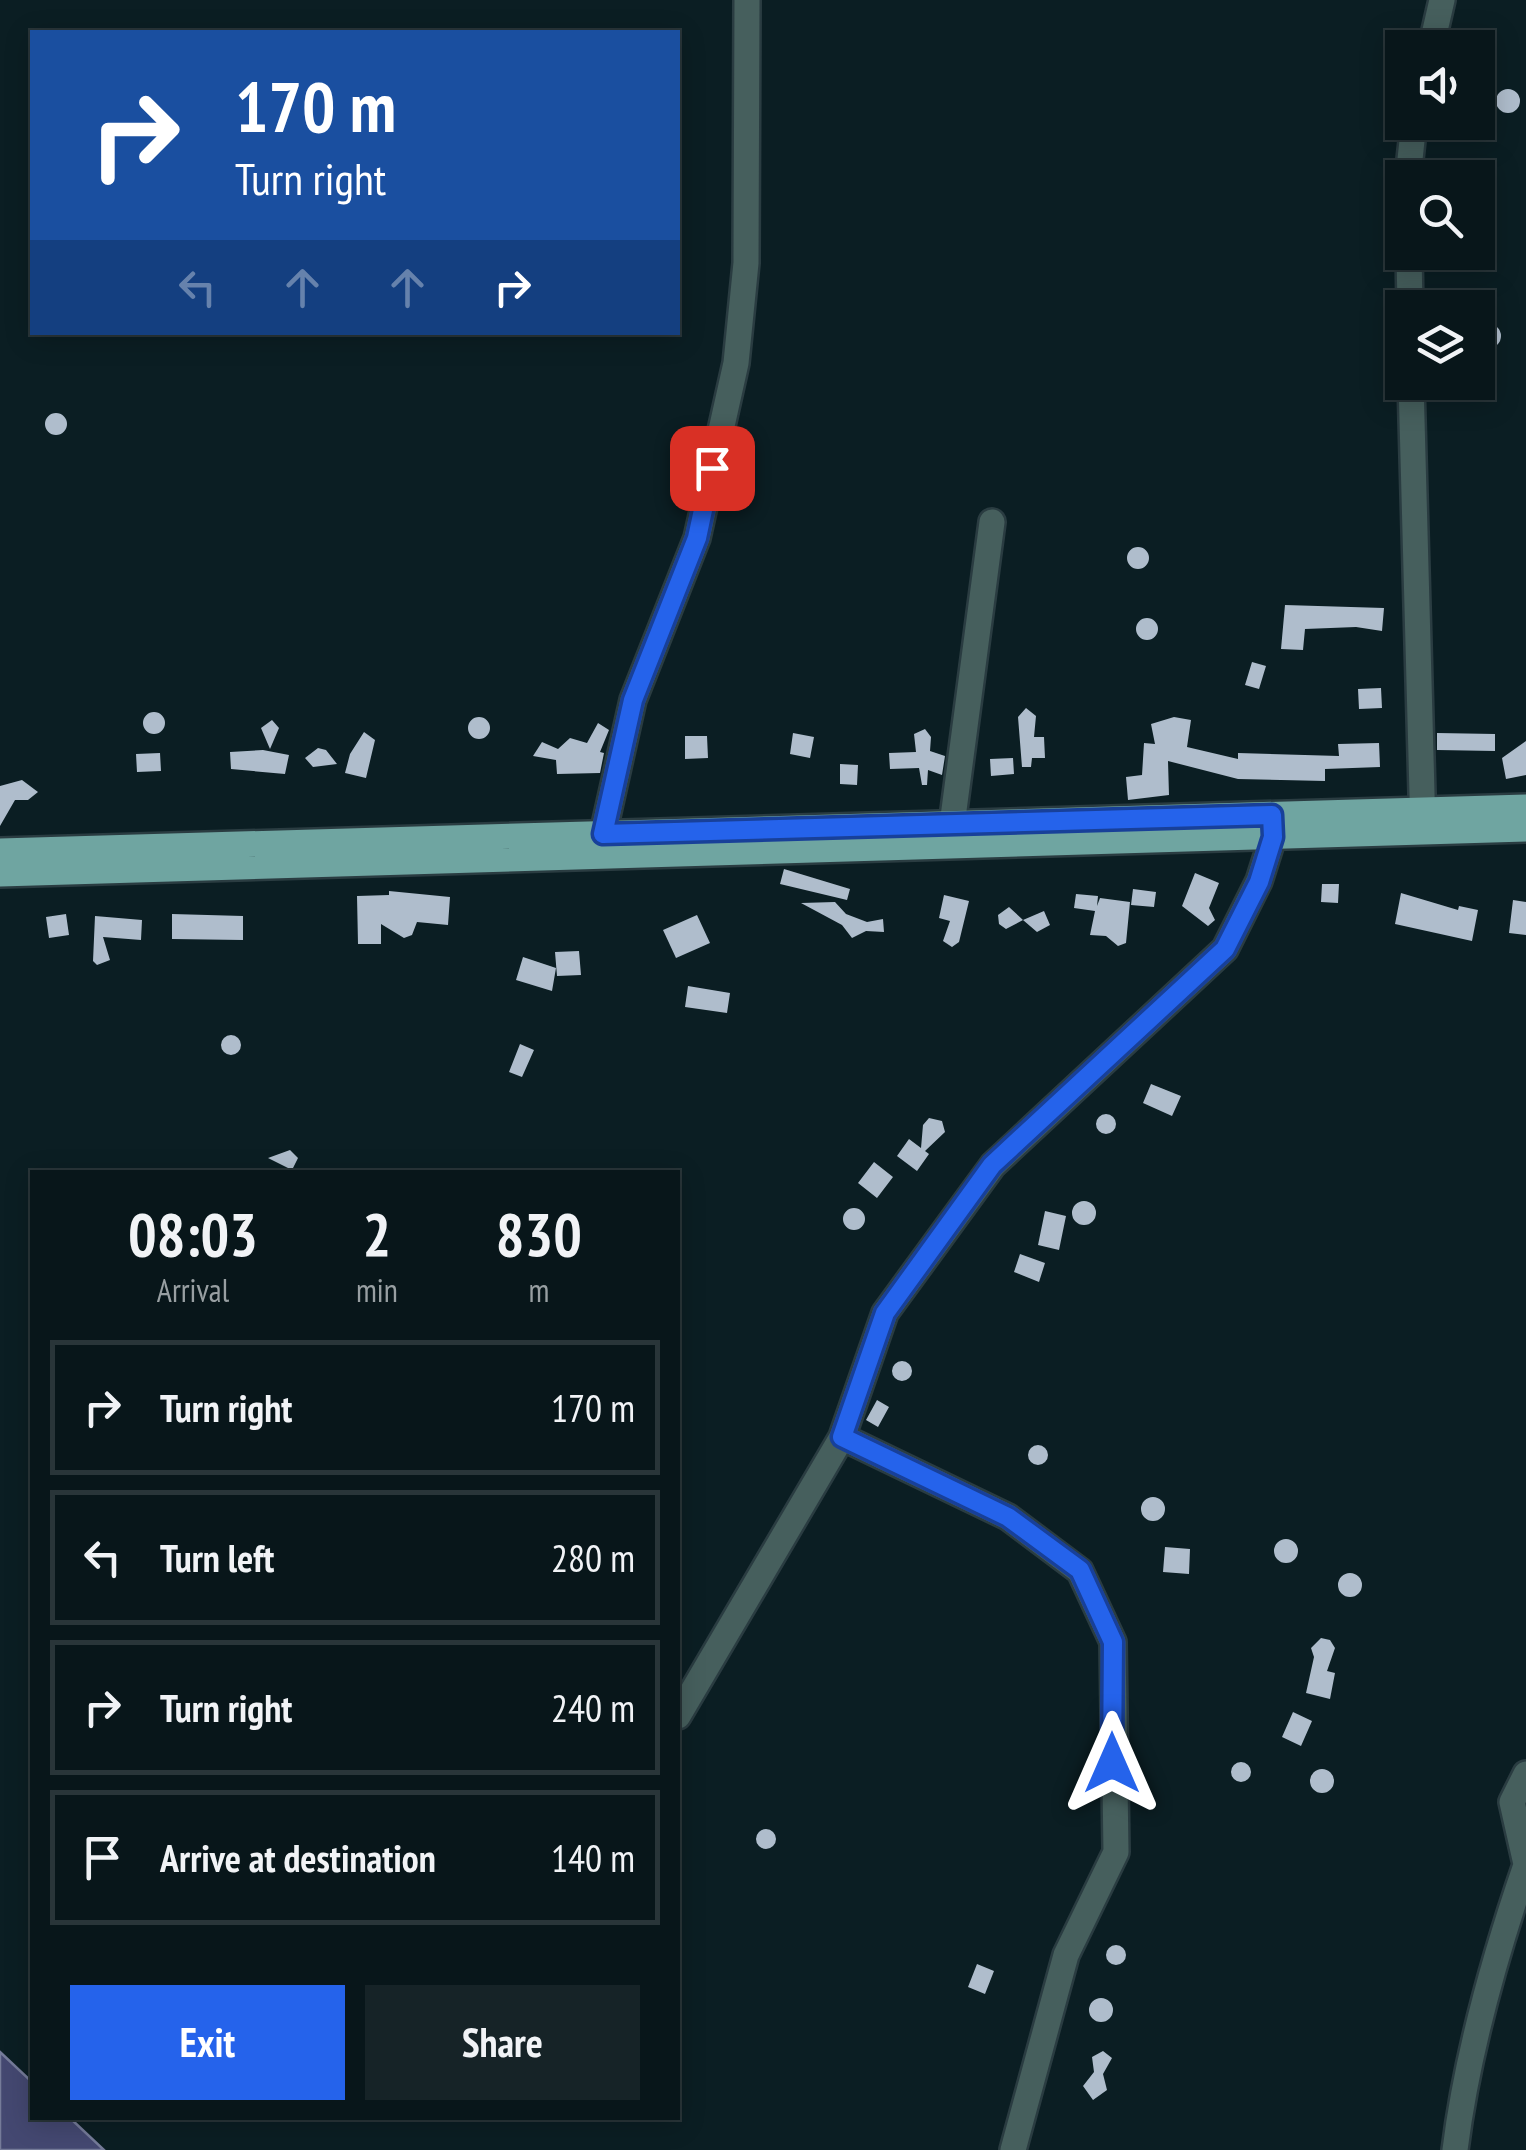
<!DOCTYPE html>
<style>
body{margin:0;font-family:"PT Sans Narrow",sans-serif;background:#162327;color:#f1f3f6;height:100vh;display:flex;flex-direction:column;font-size:38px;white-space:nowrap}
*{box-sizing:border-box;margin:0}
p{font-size:32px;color:#989fa2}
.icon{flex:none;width:55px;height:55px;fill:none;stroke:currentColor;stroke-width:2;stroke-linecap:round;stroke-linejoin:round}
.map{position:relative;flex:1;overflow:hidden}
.drawer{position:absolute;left:30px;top:1170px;width:650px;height:950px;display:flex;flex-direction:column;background:#08161a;border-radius:0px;box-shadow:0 5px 25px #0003,0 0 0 2px #293539}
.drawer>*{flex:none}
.banner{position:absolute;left:30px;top:30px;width:650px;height:305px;border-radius:0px;box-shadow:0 5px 25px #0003,0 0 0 2px #293539;background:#1a4fa0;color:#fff;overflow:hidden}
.controls{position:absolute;left:1385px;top:30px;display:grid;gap:20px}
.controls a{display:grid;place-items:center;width:110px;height:110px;border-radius:0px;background:#08161a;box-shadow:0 5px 25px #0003,0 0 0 2px #293539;font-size:50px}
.pin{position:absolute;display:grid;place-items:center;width:85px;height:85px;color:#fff;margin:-42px;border-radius:20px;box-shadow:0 5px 15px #0006}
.me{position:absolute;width:110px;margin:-55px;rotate:0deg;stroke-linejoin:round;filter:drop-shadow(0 0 8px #0008)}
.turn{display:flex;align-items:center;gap:35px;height:210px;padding:0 40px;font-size:45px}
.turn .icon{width:130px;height:130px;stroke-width:2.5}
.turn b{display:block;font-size:70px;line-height:85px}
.lanes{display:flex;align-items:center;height:95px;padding:0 40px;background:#0003;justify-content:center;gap:50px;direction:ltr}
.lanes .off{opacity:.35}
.eta{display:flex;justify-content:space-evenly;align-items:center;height:170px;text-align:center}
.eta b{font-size:60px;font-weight:800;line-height:70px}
.cta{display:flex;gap:20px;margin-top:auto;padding:20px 40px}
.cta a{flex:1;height:115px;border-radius:0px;background:#2563eb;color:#fff;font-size:40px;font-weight:800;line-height:115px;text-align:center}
.cta a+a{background:#162327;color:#f1f3f6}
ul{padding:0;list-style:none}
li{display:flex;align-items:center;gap:30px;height:135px;margin:0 20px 15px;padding:0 20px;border:5px solid #293539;border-radius:0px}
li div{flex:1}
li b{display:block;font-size:38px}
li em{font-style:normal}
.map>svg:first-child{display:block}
.water{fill:#444871;stroke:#757b99;stroke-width:2.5}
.building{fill:#afbdcc}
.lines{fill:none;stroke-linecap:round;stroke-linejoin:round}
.minor-casing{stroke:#2a3c41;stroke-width:30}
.major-casing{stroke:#2a3c41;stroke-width:30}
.minor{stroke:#465f5d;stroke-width:25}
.major{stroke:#6fa5a1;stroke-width:25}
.route-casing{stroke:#184099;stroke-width:25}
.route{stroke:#2563eb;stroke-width:18}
</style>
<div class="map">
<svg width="1526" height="2150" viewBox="0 0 1526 2150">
<rect width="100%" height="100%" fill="#0b1e23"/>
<!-- water -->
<path class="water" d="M 0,2052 L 32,2082 L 32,2118 L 70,2118 L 104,2150 L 0,2150 Z"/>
<!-- building -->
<path class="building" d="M1496 101a12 12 0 1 1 24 0a12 12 0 1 1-24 0Z
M1477 336a12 12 0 1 1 24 0a12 12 0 1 1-24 0Z
M45 424a11 11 0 1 1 22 0a11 11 0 1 1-22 0Z
M1127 558a11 11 0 1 1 22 0a11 11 0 1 1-22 0Z
M 1285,605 L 1384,608 L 1382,631 L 1356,627 L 1305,629 L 1303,650 L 1281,649 Z
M1136 629a11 11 0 1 1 22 0a11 11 0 1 1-22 0Z
M 1252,662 L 1266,666 L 1259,689 L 1245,685 Z
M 1381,688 L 1382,708 L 1359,709 L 1358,689 Z
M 1026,708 L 1036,716 L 1034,737 L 1044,737 L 1045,758 L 1032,758 L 1031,767 L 1022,767 L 1018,717 Z
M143 723a11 11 0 1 1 22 0a11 11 0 1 1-22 0Z
M 1174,717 L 1191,720 L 1187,747 L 1238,759 L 1238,753 L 1339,756 L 1338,744 L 1379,743 L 1380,767 L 1325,769 L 1325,781 L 1238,779 L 1168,761 L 1169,795 L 1128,800 L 1126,777 L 1142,775 L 1144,743 L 1155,744 L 1151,724 Z
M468 728a11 11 0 1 1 22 0a11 11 0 1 1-22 0Z
M 272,720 L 279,728 L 270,749 L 261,728 Z
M 598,723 L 609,730 L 600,752 L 604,753 L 600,773 L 557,774 L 556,760 L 533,756 L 542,742 L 558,749 L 570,738 L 587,743 Z
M 925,729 L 931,737 L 930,751 L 945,756 L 942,775 L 928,770 L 927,785 L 922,785 L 919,768 L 890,769 L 889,753 L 916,752 L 914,734 Z
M 364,732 L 375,740 L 366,778 L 345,773 L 350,754 Z
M 793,733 L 814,737 L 810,758 L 790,754 Z
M 1437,733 L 1495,734 L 1495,751 L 1437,750 Z
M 685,736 L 707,736 L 708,758 L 685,759 Z
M 1526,741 L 1526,775 L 1506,779 L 1502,758 Z
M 318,748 L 326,750 L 337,764 L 313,767 L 305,758 Z
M 263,750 L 289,755 L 285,774 L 231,769 L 230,752 Z
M 160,753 L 161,771 L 137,772 L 136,754 Z
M 1013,758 L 1014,774 L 991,776 L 990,759 Z
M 840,764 L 858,765 L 857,785 L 840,784 Z
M 22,780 L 38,792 L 28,800 L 15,800 L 0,826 L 0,786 Z
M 784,869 L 850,889 L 847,900 L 780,884 Z
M 1195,873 L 1219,883 L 1209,908 L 1215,920 L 1208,926 L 1182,906 Z
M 1322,884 L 1339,884 L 1338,903 L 1321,902 Z
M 1133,889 L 1156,892 L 1154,907 L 1131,905 Z
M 389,891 L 450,897 L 448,925 L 417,922 L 412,935 L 404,938 L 381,924 L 381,944 L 358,944 L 357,896 L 389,895 Z
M 1401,893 L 1458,910 L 1459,906 L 1478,910 L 1472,941 L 1395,924 Z
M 1076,894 L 1098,896 L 1097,906 L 1100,898 L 1130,902 L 1126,943 L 1118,946 L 1106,936 L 1090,935 L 1095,911 L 1074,908 Z
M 944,895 L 969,901 L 959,942 L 952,947 L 943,941 L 950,921 L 939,918 Z
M 1513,900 L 1526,902 L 1526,935 L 1509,933 Z
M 835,902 L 846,914 L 867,922 L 883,919 L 884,932 L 866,931 L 852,938 L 842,925 L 801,903 Z
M 1009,907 L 1023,920 L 1044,911 L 1050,925 L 1037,932 L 1023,920 L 1006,929 L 999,924 L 998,915 Z
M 66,914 L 69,935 L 49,938 L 46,917 Z
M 172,914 L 243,916 L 243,940 L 172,939 Z
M 697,915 L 710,943 L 676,958 L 663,930 Z
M 95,916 L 142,920 L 141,940 L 103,937 L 110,960 L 97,965 L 93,961 Z
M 579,951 L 581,975 L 557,976 L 555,952 Z
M 523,957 L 556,968 L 552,991 L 516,980 Z
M 688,986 L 730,993 L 727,1013 L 685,1007 Z
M221 1045a10 10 0 1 1 20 0a10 10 0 1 1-20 0Z
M 520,1044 L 534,1050 L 522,1077 L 509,1072 Z
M 1151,1084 L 1181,1096 L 1172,1116 L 1143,1103 Z
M1096 1124a10 10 0 1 1 20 0a10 10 0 1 1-20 0Z
M 929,1118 L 942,1121 L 945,1132 L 925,1151 L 929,1154 L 917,1171 L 897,1156 L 909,1139 L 921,1148 L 923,1125 Z
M 290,1150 L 298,1158 L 292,1170 L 268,1158 Z
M 874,1162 L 893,1177 L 877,1198 L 858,1183 Z
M1072 1213a12 12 0 1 1 24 0a12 12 0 1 1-24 0Z
M843 1219a11 11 0 1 1 22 0a11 11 0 1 1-22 0Z
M 1045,1211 L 1066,1216 L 1059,1250 L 1038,1245 Z
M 1020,1254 L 1045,1263 L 1039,1282 L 1014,1272 Z
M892 1371a10 10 0 1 1 20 0a10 10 0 1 1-20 0Z
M 877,1400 L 889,1407 L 878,1427 L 866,1420 Z
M1028 1455a10 10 0 1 1 20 0a10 10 0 1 1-20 0Z
M1141 1509a12 12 0 1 1 24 0a12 12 0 1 1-24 0Z
M1274 1551a12 12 0 1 1 24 0a12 12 0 1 1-24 0Z
M 1165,1547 L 1190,1549 L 1189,1574 L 1163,1572 Z
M1338 1585a12 12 0 1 1 24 0a12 12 0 1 1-24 0Z
M 1321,1638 L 1330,1640 L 1335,1648 L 1327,1671 L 1335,1673 L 1330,1699 L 1306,1693 L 1314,1657 L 1311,1648 Z
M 1293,1712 L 1312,1721 L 1301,1746 L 1282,1737 Z
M1231 1772a10 10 0 1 1 20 0a10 10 0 1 1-20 0Z
M1310 1781a12 12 0 1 1 24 0a12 12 0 1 1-24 0Z
M756 1839a10 10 0 1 1 20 0a10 10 0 1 1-20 0Z
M1106 1955a10 10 0 1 1 20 0a10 10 0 1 1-20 0Z
M 977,1964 L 994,1971 L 985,1994 L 968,1987 Z
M1089 2010a12 12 0 1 1 24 0a12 12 0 1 1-24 0Z
M 1103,2051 L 1112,2058 L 1103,2074 L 1107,2090 L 1093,2100 L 1083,2086 L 1094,2072 L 1092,2057 Z"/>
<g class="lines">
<defs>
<path id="minor" d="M 1431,48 L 1442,0
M 1408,178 L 1414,122
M 1409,252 L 1410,308
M 1411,382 L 1423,831
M 952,825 L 992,522
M 603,834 L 633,700 L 697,538 L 736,363 L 746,263 L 747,0
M 842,1437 L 1008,1517 L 1080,1571 L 1113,1642 L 1116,1852 L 1066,1955 L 1013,2150
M 678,1716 L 842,1437 L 885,1313 L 993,1165 L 1225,949 L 1259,881 L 1273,837 L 1272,815
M 1526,1774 L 1512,1802 L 1526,1864
M 1455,2150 C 1467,2053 1494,1958 1526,1865"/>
<path id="major" d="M 0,851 L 1526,807
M 0,874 L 1526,829"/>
</defs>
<!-- minor casing -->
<use href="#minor" class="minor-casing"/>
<!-- major casing -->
<use href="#major" class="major-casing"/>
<!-- minor -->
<use href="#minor" class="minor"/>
<!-- major -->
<use href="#major" class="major"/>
</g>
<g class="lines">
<defs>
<path id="route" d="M 712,468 L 697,538 L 633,700 L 603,834 L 1272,815 L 1273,837 L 1259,882 L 1225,949 L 992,1165 L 885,1313 L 842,1437 L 1008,1517 L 1080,1570 L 1113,1642 L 1112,1763"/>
</defs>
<!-- route casing -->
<use href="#route" class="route-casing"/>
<!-- route -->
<use href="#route" class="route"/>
</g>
</svg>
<div class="controls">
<a><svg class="icon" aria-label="sound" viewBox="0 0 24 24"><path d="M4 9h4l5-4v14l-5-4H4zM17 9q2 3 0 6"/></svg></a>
<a><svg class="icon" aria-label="search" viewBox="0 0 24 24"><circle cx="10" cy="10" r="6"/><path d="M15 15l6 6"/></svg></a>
<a><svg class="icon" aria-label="layers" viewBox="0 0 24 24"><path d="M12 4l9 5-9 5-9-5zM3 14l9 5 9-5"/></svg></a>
</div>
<div class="pin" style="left:712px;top:468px;background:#d93025"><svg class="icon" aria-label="arrive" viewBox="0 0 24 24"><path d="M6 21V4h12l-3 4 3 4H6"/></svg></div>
<svg class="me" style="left:1112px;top:1763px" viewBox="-20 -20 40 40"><path d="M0-17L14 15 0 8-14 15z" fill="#2563eb" stroke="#fff" stroke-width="4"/></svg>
<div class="banner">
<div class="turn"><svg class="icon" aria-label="right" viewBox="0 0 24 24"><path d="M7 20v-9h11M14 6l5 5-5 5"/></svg><div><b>170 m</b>Turn right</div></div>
<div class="lanes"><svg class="icon off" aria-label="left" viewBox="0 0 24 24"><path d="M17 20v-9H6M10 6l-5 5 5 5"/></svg><svg class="icon off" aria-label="ahead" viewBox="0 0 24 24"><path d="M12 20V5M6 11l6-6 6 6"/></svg><svg class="icon off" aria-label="ahead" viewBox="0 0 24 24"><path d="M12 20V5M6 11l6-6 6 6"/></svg><svg class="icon" aria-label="right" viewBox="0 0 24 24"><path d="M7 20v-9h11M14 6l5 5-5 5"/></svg></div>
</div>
<section class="drawer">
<div class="eta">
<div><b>08:03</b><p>Arrival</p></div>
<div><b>2</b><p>min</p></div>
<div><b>830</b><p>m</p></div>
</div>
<ul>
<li><svg class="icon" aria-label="right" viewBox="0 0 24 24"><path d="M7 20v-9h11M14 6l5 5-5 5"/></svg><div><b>Turn right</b></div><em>170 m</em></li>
<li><svg class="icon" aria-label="left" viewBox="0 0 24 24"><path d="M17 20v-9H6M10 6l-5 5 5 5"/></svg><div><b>Turn left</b></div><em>280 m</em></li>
<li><svg class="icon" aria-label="right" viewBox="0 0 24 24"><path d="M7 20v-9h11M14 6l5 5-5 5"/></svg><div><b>Turn right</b></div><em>240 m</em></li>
<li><svg class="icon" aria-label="arrive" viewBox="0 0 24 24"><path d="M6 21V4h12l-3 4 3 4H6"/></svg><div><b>Arrive at destination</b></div><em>140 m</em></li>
</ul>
<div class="cta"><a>Exit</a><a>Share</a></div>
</section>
</div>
